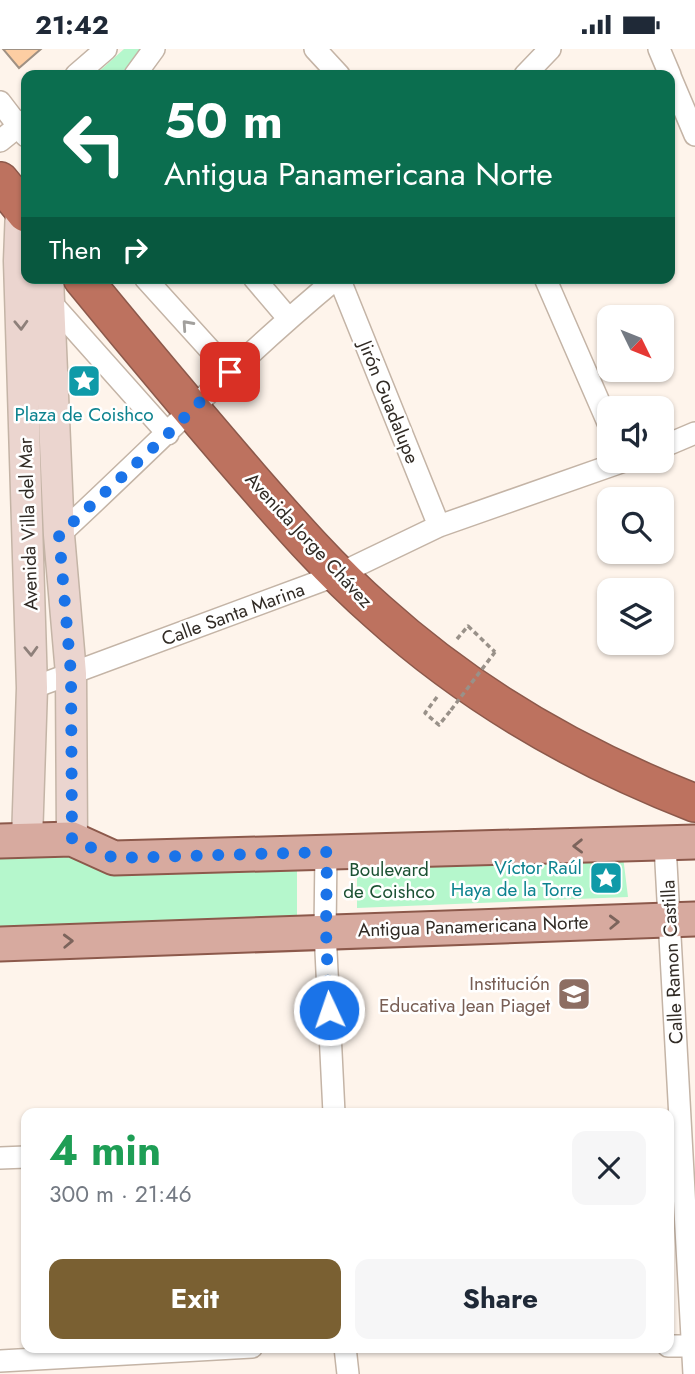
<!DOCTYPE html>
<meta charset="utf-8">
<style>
body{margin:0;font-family:Jost,sans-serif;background:#f6f6f7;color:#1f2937;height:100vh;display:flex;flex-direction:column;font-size:26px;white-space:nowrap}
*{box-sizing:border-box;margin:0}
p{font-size:23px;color:#747a83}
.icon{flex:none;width:38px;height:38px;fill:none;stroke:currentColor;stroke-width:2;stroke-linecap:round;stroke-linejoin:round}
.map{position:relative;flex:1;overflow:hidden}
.drawer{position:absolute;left:21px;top:1059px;width:653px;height:245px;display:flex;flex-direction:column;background:#fff;border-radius:14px;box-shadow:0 2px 5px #0004}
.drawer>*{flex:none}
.hud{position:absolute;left:21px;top:21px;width:654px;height:214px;border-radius:14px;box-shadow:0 2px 5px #0004;background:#0b6e4f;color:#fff;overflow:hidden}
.needle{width:46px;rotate:133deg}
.fabs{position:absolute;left:597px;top:256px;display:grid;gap:14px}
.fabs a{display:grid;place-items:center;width:77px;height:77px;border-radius:14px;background:#fff;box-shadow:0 2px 5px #0004;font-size:35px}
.pin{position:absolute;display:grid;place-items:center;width:60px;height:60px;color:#fff;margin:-30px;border-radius:14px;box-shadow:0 4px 10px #0006}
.me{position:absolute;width:77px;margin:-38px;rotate:357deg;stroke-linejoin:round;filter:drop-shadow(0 0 5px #0008)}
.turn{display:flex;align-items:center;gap:24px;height:147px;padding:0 28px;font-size:32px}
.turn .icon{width:91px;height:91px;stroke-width:2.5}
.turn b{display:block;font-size:49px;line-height:60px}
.then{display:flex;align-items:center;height:66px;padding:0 28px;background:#0003;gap:14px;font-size:26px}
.round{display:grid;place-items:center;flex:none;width:74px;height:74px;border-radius:14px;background:#f6f6f7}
.head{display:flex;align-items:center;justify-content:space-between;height:119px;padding:0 28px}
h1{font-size:42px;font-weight:700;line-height:52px;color:#1e9e55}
.action{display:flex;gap:14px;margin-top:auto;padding:14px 28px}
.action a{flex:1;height:80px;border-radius:14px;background:#7a6032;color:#fff;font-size:28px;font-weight:700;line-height:80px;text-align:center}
.action a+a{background:#f6f6f7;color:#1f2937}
.status{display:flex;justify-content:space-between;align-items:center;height:49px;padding:0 35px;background:#fff;direction:ltr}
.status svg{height:19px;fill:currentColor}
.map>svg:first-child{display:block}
.green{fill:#b5f7cc}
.building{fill:#fdcea3;stroke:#a09183;stroke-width:2}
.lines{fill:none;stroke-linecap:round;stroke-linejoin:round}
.street-casing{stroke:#c4b4a6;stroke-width:24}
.secondary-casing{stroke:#c4b4a6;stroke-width:33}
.primary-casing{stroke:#8c594b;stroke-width:37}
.highway-casing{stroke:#8c594b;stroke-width:40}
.path{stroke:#999189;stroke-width:3.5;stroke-dasharray:5 3.5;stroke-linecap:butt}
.street{stroke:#fff;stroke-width:21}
.secondary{stroke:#ebd5cf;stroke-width:30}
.primary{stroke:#d7aa9f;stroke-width:33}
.highway{stroke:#bd725f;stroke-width:37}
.path-bridge{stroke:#999189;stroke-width:3.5;stroke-dasharray:5 3.5;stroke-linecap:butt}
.oneway{stroke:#8e807a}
.oneway2{stroke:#a2a09d}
.oneway3{stroke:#7c645c}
.route{stroke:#1a73e8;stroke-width:12;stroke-dasharray:0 21.6}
.labels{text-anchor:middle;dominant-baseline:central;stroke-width:5;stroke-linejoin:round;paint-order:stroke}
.street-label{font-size:19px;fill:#312b25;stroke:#fff}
.culture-label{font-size:19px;fill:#0d838f;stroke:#fff}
.park-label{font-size:19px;fill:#1c5133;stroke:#fff}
.education-label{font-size:19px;fill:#785e54;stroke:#fff;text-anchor:end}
</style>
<div class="status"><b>21:42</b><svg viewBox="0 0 49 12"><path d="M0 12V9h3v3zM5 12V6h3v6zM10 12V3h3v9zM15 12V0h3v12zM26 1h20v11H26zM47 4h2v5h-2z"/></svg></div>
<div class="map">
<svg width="695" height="1325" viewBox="0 0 695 1325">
<rect width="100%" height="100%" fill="#fef4eb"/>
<!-- green -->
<path class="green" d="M 124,0 L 140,0 L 122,26 L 95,26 Z
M 0,799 L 297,808 L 297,868 L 0,891 Z
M 622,799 L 628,848 L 357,859 L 357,806 Z"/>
<!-- building -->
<path class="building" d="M 3,0 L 41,0 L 19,19 Z"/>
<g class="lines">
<defs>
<path id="street" d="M 315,0 L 339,26
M 659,0 L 670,26
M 76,26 L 106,0
M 135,26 L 154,0
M 525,26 L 550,0
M 670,27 L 695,86
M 0,53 L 26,87
M 0,92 L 26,71
M 145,229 L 230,323
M 254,229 L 288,269
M 339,229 L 439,477
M 545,229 L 609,376
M 46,248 L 168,385
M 662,398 L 695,384
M 59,486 C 152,400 240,309 337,229
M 32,639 L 337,526 L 439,477 L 627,411
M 665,796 L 694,1325
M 326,803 L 325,882 L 334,1064
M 0,1109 L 26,1108
M 668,1297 L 695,1297
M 345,1298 L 348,1325
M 0,1312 L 252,1298"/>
<path id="secondary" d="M 21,159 L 19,212 L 32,639 L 27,791
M 48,229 L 59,486 L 71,625 L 72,790"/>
<path id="primary" d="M 0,792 L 72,790 L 114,809 L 695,793
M 0,895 L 695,870"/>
<path id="highway" d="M 0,132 L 26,164
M 82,229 C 137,296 193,363 250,429 C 290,475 331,522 378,563 C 470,646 579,709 695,754"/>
</defs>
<!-- street casing -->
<use href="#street" class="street-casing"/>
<!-- secondary casing -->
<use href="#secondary" class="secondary-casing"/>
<!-- primary casing -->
<use href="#primary" class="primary-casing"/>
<!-- highway casing -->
<use href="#highway" class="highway-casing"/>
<!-- path -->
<path class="path" d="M 457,590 L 468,577 L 495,603
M 437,648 L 425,664 L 439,676 L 451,661"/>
<!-- street -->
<use href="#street" class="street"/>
<!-- secondary -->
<use href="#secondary" class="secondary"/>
<!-- primary -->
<use href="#primary" class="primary"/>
<!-- highway -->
<use href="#highway" class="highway"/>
<!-- path-bridge -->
<path class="path-bridge" d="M 451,661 L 495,603"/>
</g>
<!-- one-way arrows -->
<defs><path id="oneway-chevron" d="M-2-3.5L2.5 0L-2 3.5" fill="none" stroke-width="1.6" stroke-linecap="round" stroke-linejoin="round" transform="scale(1.75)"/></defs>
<g class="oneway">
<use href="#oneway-chevron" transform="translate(21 276) rotate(88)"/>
<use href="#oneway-chevron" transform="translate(31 602) rotate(88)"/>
</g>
<use class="oneway2" href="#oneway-chevron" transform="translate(187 276) rotate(-132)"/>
<g class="oneway3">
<use href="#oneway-chevron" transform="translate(578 797) rotate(179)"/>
<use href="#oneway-chevron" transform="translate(614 873) rotate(-2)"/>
<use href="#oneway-chevron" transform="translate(68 892) rotate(-2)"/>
</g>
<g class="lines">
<!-- route -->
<path class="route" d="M 230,323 L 168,385 L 59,486 L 71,625 L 72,790 L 114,809 L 327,803 L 326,882 L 329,961"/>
</g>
<!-- icons -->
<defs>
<symbol id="sight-square" viewBox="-11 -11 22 22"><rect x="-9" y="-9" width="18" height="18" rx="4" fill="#0f9aa8" stroke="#fff"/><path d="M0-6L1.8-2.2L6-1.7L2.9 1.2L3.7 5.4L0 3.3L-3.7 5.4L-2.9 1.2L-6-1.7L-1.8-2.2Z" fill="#fff"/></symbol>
<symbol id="school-square" viewBox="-11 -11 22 22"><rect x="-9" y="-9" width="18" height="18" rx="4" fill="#8d6e63" stroke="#fff"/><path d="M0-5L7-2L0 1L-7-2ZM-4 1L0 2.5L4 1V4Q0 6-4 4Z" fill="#fff"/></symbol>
</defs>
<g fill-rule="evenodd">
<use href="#sight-square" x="65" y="313" width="38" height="38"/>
<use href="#sight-square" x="587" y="810" width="38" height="38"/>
<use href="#school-square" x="555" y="926" width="38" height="38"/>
</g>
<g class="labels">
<!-- street labels -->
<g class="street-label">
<text transform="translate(389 353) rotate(68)">Jirón Guadalupe</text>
<text transform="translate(28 475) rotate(-92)">Avenida Villa del Mar</text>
<text transform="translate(309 491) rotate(47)">Avenida Jorge Chávez</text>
<text transform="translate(233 565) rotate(-20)">Calle Santa Marina</text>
<text transform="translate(473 877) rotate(-2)">Antigua Panamericana Norte</text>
<text transform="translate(672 913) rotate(-93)">Calle Ramon Castilla</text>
</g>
<!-- culture labels -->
<g class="culture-label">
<text x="84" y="365">Plaza de Coishco</text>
<text x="582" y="818" text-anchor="end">Víctor Raúl<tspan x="582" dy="22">Haya de la Torre</tspan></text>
</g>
<!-- park labels -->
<g class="park-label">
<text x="389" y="820">Boulevard<tspan x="389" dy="22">de Coishco</tspan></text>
</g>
<!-- education labels -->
<g class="education-label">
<text x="550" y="934">Institución<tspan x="550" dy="22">Educativa Jean Piaget</tspan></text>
</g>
</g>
</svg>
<div class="fabs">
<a><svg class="needle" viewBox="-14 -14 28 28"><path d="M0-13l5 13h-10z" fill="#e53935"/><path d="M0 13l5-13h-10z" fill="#747a83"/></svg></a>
<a><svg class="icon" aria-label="sound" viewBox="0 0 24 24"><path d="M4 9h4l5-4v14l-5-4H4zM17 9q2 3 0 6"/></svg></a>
<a><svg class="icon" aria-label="search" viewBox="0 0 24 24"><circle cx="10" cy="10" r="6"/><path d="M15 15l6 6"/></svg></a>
<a><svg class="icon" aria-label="layers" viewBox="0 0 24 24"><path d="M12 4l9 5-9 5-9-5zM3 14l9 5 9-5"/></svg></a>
</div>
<div class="pin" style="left:230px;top:323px;background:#d93025"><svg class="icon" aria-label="arrive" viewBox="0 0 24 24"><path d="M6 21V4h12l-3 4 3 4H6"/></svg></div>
<svg class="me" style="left:329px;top:961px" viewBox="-20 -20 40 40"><circle r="17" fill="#1a73e8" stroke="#fff" stroke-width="3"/><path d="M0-11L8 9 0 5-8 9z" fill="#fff"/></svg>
<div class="hud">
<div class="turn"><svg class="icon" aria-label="left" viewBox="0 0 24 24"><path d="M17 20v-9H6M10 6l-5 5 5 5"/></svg><div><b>50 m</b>Antigua Panamericana Norte</div></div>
<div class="then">Then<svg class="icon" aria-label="right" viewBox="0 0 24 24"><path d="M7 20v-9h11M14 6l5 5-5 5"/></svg></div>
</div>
<section class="drawer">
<div class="head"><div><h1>4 min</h1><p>300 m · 21:46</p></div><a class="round"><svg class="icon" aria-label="close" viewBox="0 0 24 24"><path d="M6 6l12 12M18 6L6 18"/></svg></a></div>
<div class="action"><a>Exit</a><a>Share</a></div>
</section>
</div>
